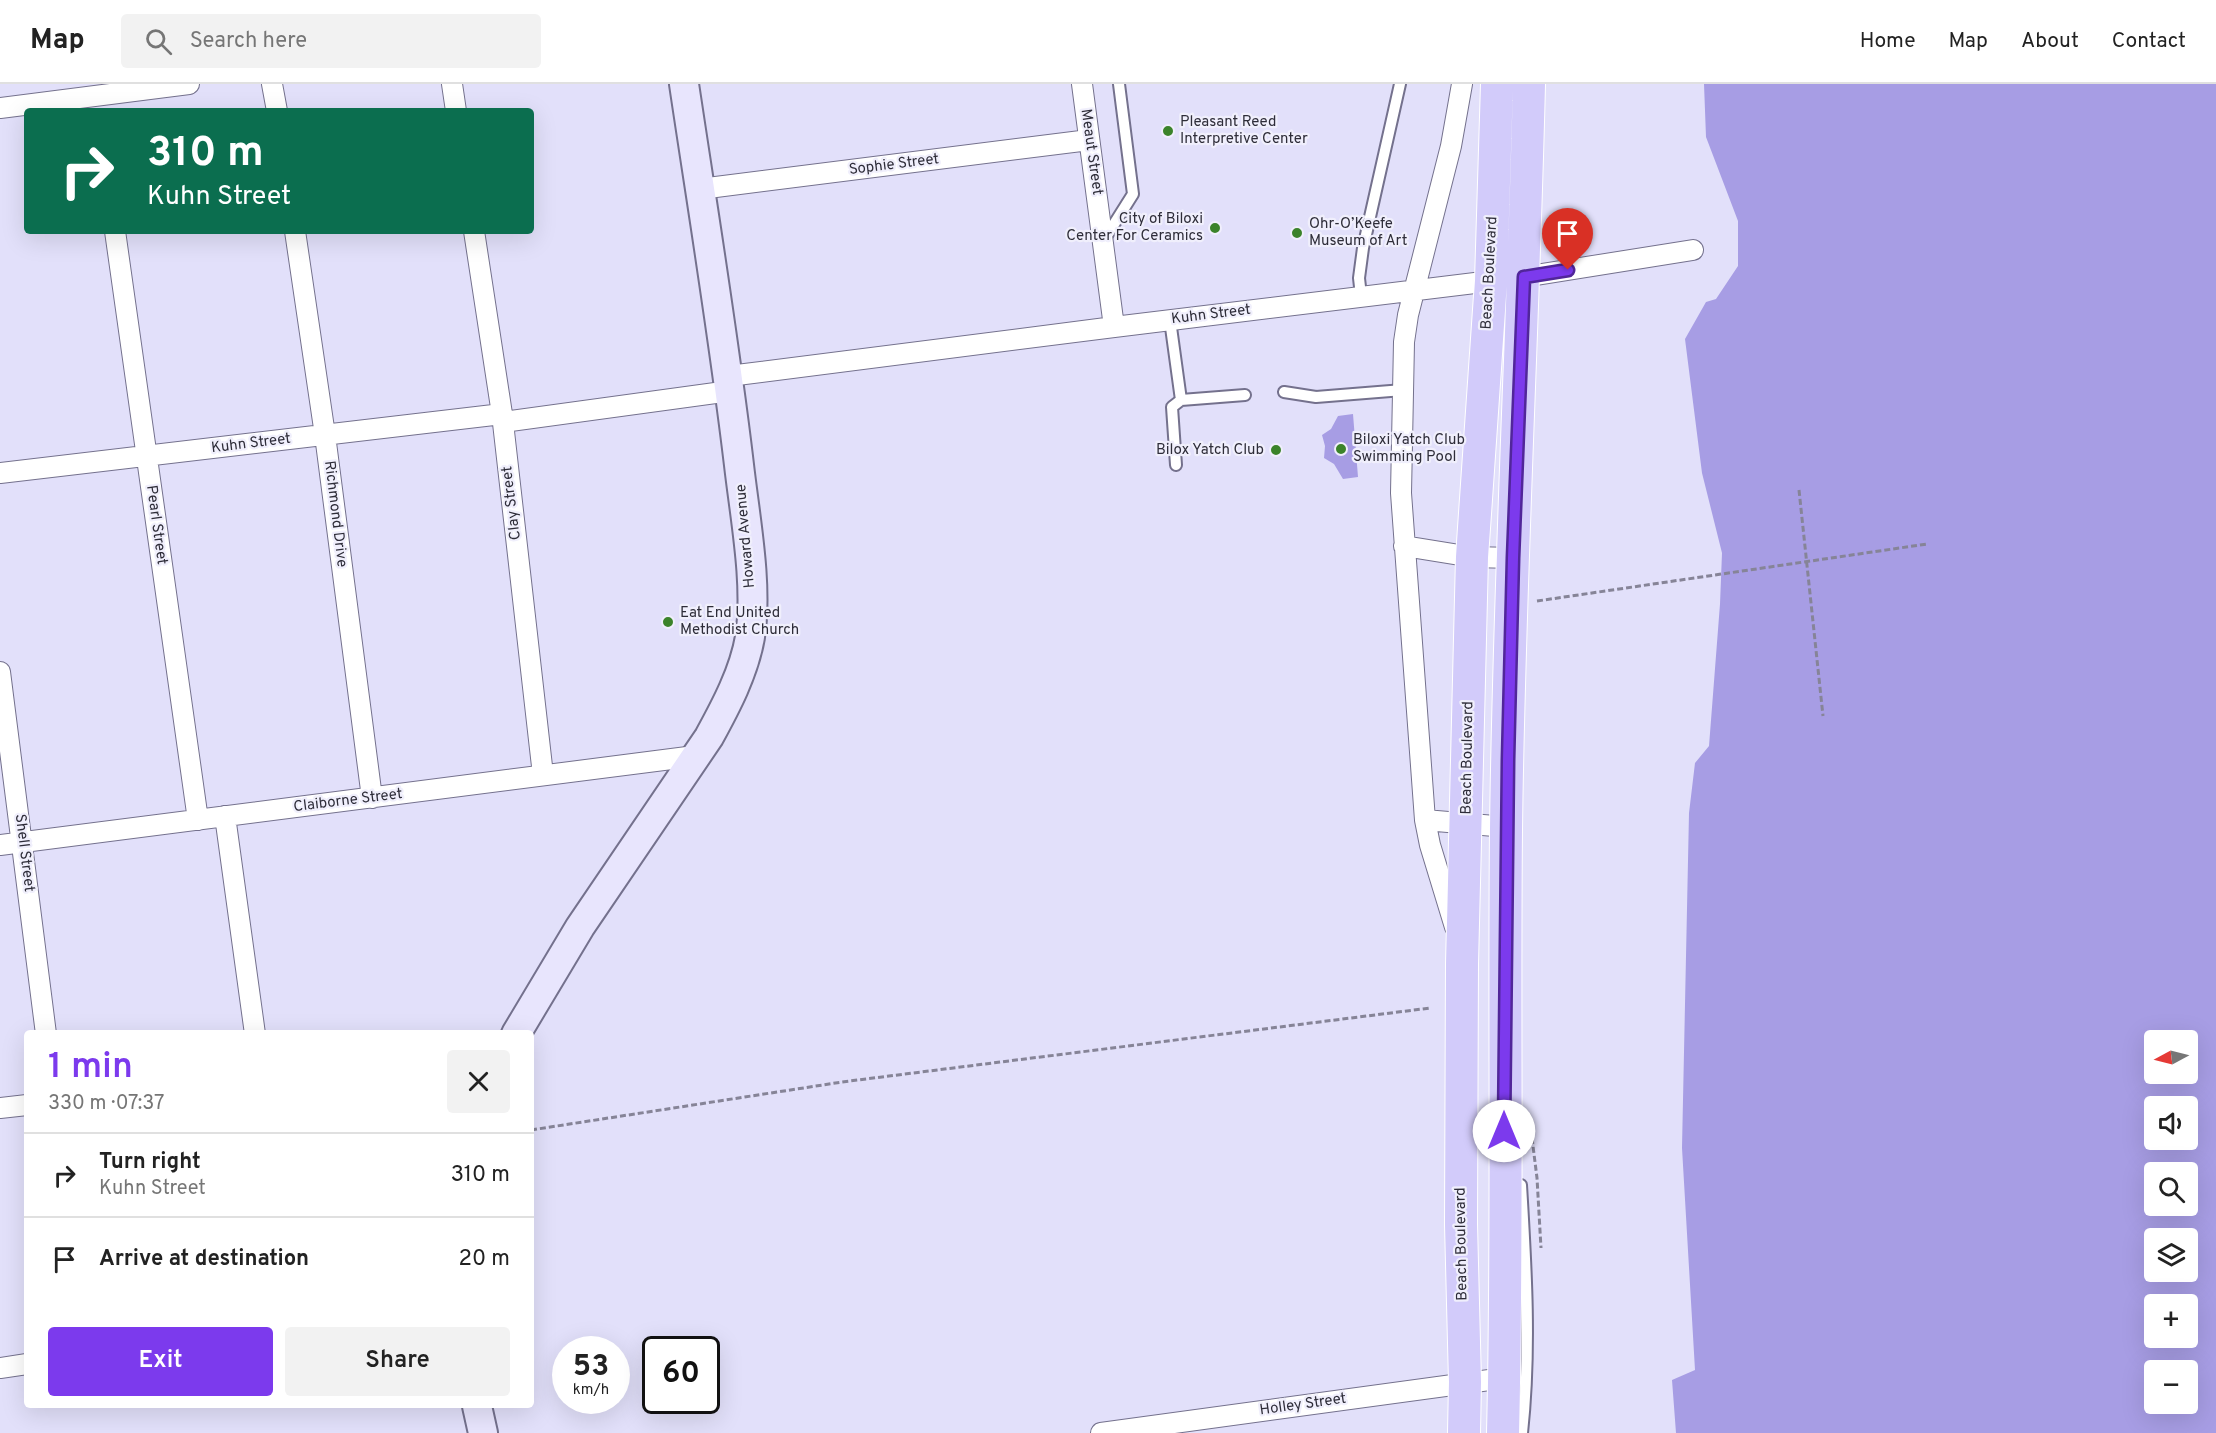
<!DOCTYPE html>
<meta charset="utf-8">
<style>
body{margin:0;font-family:Overpass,sans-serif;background:#f2f2f2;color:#222;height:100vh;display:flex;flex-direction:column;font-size:22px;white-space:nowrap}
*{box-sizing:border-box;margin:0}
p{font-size:20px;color:#767676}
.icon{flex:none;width:33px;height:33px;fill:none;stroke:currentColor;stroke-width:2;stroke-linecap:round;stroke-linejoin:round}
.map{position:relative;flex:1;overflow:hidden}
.drawer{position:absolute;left:24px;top:946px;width:510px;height:378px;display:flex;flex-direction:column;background:#fff;border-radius:6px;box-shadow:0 6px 24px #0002}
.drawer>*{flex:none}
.hud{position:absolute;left:24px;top:24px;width:510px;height:126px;border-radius:6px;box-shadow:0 6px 24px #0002;background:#0b6e4f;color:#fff;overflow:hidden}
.needle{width:39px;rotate:263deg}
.fabs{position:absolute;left:2144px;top:946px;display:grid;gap:12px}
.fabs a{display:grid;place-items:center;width:54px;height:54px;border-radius:6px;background:#fff;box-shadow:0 6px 24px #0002;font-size:30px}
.speed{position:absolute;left:552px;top:1252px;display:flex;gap:12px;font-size:30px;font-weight:700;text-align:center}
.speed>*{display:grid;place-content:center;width:78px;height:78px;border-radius:50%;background:#fff;box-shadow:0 6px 24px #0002;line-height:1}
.speed small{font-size:15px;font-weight:400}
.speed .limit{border:3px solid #111;border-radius:9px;background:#fff;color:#111}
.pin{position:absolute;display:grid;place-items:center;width:51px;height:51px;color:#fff;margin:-62px -26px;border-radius:50% 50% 50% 0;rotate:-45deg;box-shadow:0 0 6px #0007}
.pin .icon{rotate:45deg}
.me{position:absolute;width:66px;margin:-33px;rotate:0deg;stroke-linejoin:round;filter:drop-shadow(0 0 4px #0008)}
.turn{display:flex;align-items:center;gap:21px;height:126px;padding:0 24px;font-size:27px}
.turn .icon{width:78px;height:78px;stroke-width:2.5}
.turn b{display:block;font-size:42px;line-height:51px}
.round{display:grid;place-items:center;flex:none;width:63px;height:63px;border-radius:6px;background:#f2f2f2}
.headline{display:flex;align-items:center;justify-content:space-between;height:102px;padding:0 24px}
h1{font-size:36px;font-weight:600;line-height:45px;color:#7c3aed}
.action{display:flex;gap:12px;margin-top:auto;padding:12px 24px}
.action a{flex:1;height:69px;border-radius:6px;background:#7c3aed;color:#fff;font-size:24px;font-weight:600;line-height:69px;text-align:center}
.action a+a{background:#f2f2f2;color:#222}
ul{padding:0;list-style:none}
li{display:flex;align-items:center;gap:18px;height:84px;padding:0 24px;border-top:2px solid #e0e0e0}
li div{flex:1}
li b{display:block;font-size:22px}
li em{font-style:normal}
header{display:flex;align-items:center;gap:36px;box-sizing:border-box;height:84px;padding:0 30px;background:#fff;border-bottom:2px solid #e0e0e0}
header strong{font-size:28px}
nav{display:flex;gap:33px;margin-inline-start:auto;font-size:21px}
.search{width:420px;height:54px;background:#f2f2f2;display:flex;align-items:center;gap:15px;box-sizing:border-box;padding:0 21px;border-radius:6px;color:#767676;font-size:22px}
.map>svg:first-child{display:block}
.water{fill:#a79de4;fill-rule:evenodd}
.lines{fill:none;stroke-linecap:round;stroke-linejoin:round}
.lane-casing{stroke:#74718d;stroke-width:14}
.street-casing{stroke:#74718d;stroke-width:22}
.secondary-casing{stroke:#74718d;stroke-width:32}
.primary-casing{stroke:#fff;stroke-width:34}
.path{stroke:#868497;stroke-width:3;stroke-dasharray:6 3;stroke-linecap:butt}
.lane{stroke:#fff;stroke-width:10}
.street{stroke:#fff;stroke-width:20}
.secondary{stroke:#e8e5fd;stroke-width:28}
.primary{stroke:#d2cbfa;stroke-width:32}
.route-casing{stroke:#51269a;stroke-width:15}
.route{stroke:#7c3aed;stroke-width:10}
.poi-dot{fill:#3b832a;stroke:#f0effc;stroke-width:2}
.labels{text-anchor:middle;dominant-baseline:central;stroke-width:4.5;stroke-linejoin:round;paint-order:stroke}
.poi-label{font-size:15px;fill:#2e2d39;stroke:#f0effc;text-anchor:start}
.street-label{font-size:15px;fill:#2e2d39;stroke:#f0effc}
</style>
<header>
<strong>Map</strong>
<div class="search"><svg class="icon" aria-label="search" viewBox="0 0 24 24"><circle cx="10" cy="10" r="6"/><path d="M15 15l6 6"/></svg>Search here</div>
<nav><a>Home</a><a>Map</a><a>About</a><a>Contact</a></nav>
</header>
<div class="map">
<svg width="2216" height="1349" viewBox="0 0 2216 1349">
<rect width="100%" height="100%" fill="#e2e0fa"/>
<!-- water -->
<path class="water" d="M 1704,0 L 2216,0 L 2216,1349 L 1676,1349 L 1672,1296 L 1695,1286 L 1682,1064 L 1689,729 L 1695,679 L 1709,662 L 1720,520 L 1722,469 L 1702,389 L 1685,255 L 1706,218 L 1716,215 L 1738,182 L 1738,137 L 1706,53 ZM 2154,957 L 2187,957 L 2187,990 L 2154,990 ZM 2154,1023 L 2187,1023 L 2187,1056 L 2154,1056 ZM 2154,1089 L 2187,1089 L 2187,1122 L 2154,1122 ZM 2154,1155 L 2187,1155 L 2187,1188 L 2154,1188 ZM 2154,1221 L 2187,1221 L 2187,1254 L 2154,1254 ZM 2154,1287 L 2187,1287 L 2187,1320 L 2154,1320 Z
M 1353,330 L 1358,393 L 1343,395 L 1334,380 L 1324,374 L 1325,362 L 1322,351 L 1331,345 L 1338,332 Z"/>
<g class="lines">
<defs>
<path id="lane" d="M 1104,156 L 1133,110 L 1119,0
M 1361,212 L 1359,194 L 1363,164 L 1400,0
M 1170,236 L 1181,316 L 1245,311
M 1284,308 L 1316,313 L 1403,306
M 1176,381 L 1172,323 L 1181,316
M 1521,1101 C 1526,1183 1531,1267 1522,1349"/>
<path id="street" d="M 272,0 L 277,27
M 452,0 L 456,27
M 1082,0 L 1114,243
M 0,24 L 189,0
M 700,105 L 1089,56
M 115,147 L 198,736
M 295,147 L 325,351 L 372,714
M 474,147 L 502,330 L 543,691
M 729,292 L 1114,243 L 1524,193 L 1693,166
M 503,338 L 730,307
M 0,389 L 502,330
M 1404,462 L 1472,473 L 1513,474
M 0,588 L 46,950
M 225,732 L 255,950
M 1425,736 L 1506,743
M 0,761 L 695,672
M 1455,843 L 1430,761 L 1425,736 L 1401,409 L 1404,258 L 1408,231 L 1451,62 L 1462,0
M 0,1024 L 27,1021
M 0,1284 L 27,1280
M 1101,1349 L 1504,1294"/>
<path id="secondary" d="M 516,950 L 580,843 L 709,653 C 726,622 744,588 750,553 C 758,500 745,434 739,381 C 724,254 703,127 684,0
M 477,1322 L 483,1349"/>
<path id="primary" d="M 1464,1349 L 1465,1298 L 1461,1140 L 1462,880 L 1472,473 L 1491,197 L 1497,0
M 1503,1349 C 1508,1148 1504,947 1506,746 C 1509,497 1523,249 1529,0"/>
</defs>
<!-- lane casing -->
<use href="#lane" class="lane-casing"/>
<!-- street casing -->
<use href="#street" class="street-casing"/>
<!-- secondary casing -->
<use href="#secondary" class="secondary-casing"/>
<!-- primary casing -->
<use href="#primary" class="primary-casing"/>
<!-- path -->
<path class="path" d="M 1799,406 L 1823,632
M 1537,517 L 1927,460
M 531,1046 L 842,998 L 1430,924
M 1532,1054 L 1537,1094 L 1541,1164"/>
<!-- lane -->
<use href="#lane" class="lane"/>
<!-- street -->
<use href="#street" class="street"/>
<!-- secondary -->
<use href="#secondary" class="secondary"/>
<!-- primary -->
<use href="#primary" class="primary"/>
</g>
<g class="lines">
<defs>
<path id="route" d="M 1504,1047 L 1508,676 L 1513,474 L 1524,193 L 1568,186"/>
</defs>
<!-- route casing -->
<use href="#route" class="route-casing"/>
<!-- route -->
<use href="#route" class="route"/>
</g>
<!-- markers -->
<g class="poi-dot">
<circle cx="1168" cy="47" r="6"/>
<circle cx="1215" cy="144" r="6"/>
<circle cx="1297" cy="149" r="6"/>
<circle cx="1341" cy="365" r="6"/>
<circle cx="1276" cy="366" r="6"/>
<circle cx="668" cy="538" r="6"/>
</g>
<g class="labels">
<!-- poi labels -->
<g class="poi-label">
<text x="1180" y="38">Pleasant Reed<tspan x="1180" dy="17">Interpretive Center</tspan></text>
<text x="1203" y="135" text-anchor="end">City of Biloxi<tspan x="1203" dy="17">Center For Ceramics</tspan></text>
<text x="1309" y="140">Ohr-O’Keefe<tspan x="1309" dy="17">Museum of Art</tspan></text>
<text x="1353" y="356">Biloxi Yatch Club<tspan x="1353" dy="17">Swimming Pool</tspan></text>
<text x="1264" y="366" text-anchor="end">Bilox Yatch Club</text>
<text x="680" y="529">Eat End United<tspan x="680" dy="17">Methodist Church</tspan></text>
</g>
<!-- street labels -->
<g class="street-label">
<text transform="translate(1091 68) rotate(82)">Meaut Street</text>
<text transform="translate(894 81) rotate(-7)">Sophie Street</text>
<text transform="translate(1490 189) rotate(-87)">Beach Boulevard</text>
<text transform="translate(1211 231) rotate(-7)">Kuhn Street</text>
<text transform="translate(251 360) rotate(-7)">Kuhn Street</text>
<text transform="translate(512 419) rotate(-97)">Clay Street</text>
<text transform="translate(335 430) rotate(83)">Richmond Drive</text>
<text transform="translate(156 441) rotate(82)">Pearl Street</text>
<text transform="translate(746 452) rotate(-95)">Howard Avenue</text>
<text transform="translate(1468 674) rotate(-89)">Beach Boulevard</text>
<text transform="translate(348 717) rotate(-7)">Claiborne Street</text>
<text transform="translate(24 769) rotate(83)">Shell Street</text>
<text transform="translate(1462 1160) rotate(-91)">Beach Boulevard</text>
<text transform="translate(1303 1321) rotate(-8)">Holley Street</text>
</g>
</g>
</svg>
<div class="fabs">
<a><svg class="needle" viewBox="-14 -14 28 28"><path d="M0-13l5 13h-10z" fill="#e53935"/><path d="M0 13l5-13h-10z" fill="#767676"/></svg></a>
<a><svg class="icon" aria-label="sound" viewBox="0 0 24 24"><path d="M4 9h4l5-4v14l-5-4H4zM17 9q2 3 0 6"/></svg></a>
<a><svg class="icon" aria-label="search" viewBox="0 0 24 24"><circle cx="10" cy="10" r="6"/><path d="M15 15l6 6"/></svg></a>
<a><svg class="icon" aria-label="layers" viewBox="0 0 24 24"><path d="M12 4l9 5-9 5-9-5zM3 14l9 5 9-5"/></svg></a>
<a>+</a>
<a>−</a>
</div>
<div class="speed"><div>53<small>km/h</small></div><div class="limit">60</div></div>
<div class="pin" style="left:1568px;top:186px;background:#d93025"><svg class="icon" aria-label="arrive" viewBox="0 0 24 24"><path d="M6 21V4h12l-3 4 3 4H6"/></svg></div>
<svg class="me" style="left:1504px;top:1047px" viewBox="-20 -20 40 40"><circle r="19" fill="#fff"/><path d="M0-13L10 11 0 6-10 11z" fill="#7c3aed"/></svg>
<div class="hud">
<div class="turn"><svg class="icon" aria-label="right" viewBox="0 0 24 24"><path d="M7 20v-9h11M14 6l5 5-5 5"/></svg><div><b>310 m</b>Kuhn Street</div></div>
</div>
<section class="drawer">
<div class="headline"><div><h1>1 min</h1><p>330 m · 07:37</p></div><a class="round"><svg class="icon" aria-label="close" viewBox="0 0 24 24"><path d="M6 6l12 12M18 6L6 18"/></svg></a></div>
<ul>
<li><svg class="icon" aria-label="right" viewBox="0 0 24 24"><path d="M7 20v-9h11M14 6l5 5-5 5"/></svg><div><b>Turn right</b><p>Kuhn Street</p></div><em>310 m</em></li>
<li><svg class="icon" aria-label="arrive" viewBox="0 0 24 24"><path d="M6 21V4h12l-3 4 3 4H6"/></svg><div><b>Arrive at destination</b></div><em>20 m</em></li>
</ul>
<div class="action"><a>Exit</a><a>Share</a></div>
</section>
</div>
